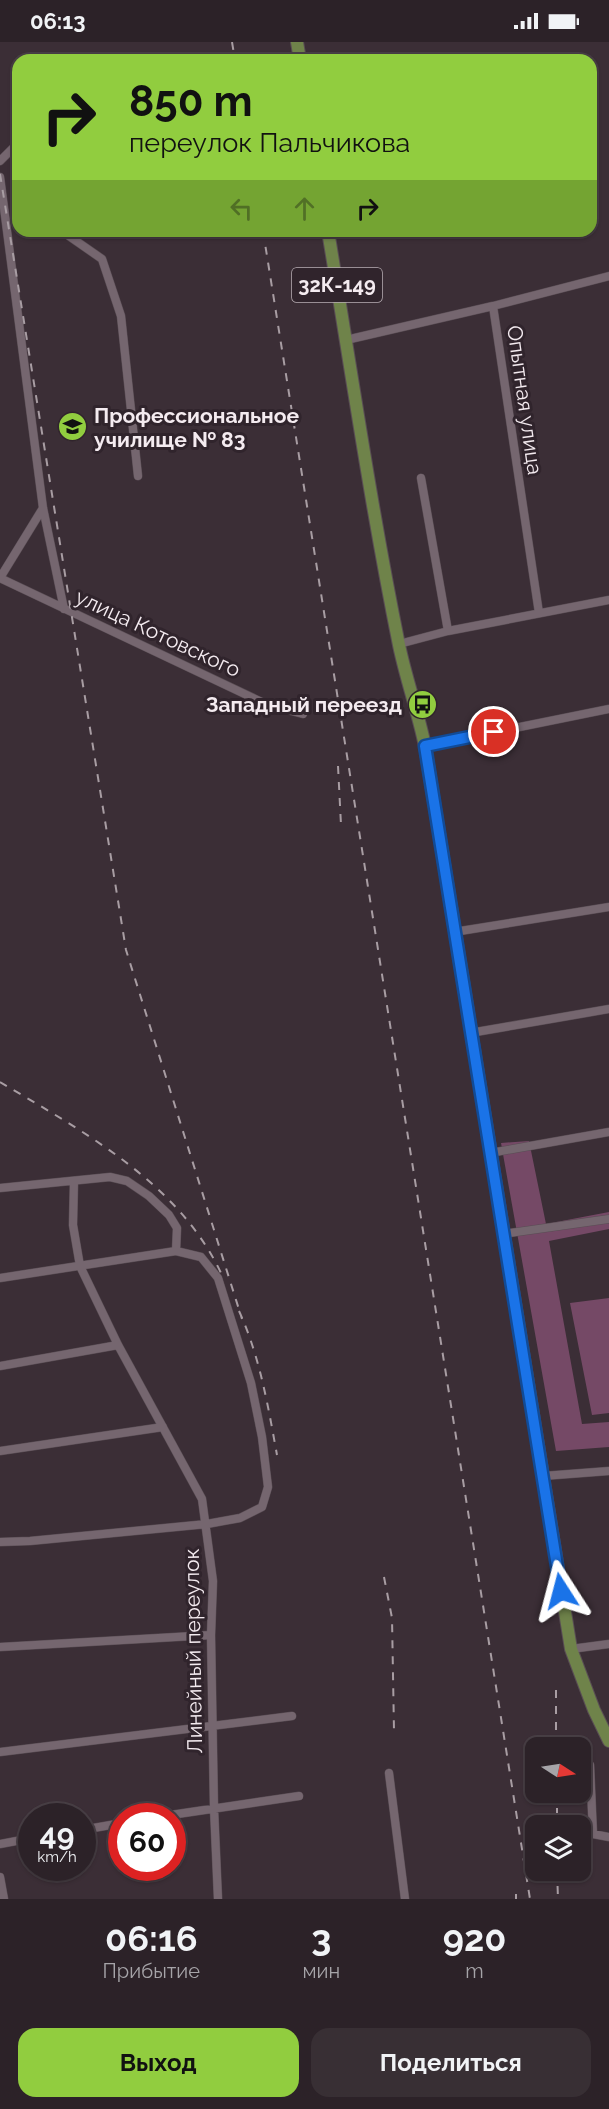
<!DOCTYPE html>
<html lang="ru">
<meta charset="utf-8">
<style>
body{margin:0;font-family:Raleway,sans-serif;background:#382f34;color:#f1f3f6;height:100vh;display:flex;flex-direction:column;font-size:22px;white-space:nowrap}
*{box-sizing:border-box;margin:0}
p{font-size:20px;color:#a6a4a8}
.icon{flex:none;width:33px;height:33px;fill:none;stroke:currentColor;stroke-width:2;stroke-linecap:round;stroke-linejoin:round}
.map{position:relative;height:1857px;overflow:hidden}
.sheet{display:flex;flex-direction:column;background:#2c2228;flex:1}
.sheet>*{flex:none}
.guide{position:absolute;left:12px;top:12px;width:585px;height:183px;border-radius:18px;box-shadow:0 2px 4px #0004,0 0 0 2px #483f45;background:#91cd3f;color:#111;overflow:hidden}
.needle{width:39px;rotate:102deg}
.tools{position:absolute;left:525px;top:1695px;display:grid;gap:12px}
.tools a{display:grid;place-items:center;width:66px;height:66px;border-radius:12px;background:#2c2228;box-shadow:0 2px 4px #0004,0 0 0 2px #483f45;font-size:30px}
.speed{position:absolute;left:18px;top:1761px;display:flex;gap:12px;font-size:30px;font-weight:700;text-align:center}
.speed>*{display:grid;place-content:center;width:78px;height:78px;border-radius:50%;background:#2c2228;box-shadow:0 2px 4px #0004,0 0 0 2px #483f45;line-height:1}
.speed small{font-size:15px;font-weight:400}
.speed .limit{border:9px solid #d22;background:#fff;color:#111}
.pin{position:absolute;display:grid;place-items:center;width:51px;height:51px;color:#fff;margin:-26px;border:3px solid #fff;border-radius:50%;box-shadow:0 2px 6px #0007}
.me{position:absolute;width:66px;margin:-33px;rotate:351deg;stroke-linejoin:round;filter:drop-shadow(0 0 4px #0008)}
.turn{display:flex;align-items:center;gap:21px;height:126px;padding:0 18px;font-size:27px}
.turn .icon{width:78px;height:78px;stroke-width:2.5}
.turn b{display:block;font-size:42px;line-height:51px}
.lanes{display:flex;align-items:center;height:57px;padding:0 18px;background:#0003;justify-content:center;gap:30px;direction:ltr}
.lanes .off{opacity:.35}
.eta{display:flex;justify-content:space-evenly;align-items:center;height:102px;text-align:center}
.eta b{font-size:36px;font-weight:700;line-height:42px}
.action{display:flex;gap:12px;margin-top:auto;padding:12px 18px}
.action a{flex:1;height:69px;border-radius:18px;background:#91cd3f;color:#111;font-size:24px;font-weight:700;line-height:69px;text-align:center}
.action a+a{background:#382f34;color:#f1f3f6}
.status{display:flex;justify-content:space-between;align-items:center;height:42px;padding:0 30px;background:#2c2228;direction:ltr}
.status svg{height:16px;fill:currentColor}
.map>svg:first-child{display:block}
.green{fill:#754966}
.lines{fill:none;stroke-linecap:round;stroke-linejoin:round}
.minor-casing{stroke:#594d54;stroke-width:9}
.primary-casing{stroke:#594d54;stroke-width:14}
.minor{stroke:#75666f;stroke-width:8}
.primary{stroke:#6f834a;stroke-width:12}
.rail{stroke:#a89da3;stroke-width:2;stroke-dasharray:8 8;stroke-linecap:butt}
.route-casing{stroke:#114b97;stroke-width:15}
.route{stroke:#1a73e8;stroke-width:10}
.labels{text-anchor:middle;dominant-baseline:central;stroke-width:6;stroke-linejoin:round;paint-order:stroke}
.shield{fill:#30242c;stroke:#b9afb5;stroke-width:1.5}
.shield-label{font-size:20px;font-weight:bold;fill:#f4ebf0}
.street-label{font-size:21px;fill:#f4ebf0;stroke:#30242c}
.poi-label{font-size:21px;font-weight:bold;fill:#f4ebf0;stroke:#30242c;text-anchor:start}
</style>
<div class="status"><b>06:13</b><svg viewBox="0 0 49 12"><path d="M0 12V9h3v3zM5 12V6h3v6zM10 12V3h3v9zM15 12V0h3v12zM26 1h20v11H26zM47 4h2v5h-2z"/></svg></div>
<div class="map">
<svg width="609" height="1857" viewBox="0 0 609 1857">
<rect width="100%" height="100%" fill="#3b2e36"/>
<!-- green -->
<path class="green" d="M 529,1099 L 546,1182 L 609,1170 L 609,1187 L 549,1199 L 582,1382 L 609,1380 L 609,1405 L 556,1409 L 501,1101 Z
M 609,1256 L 609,1371 L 592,1373 L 570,1261 Z"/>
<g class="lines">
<defs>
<path id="minor" d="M 0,119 L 18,101
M 0,135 L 43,466 L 64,567
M 68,189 L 69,194 L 102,217 L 121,274 L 138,434
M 493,264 L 609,234
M 346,298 L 493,264 L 539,571
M 421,436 L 448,589
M 0,536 L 268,663 L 303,672
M 0,536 L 43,466
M 399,602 L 448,589 L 609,558
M 425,704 L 609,667
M 454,890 L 609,865
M 470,991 L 609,967
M 490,1111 L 609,1090
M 74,1139 L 73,1183 L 80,1224 L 118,1303 L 202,1457 L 213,1539 L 211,1593 L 214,1766 L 218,1857
M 0,1146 L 110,1135 L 127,1139 L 149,1154 L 169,1173 L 177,1186 L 176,1209 L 201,1215 L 218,1236 L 251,1341 L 262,1395 L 268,1445 L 262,1465 L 240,1476 L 207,1482 L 30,1499 L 0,1500
M 503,1192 L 609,1177
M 0,1236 L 176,1209
M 0,1324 L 118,1303
M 0,1409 L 163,1385
M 543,1434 L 609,1429
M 0,1605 L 211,1593
M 571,1607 L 609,1602
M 0,1710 L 292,1674
M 590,1723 L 593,1792 L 609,1795
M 389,1731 L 405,1857
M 164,1774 L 299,1754
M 82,1788 L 122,1781
M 0,1802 L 32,1796
M 0,1835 L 4,1857"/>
<path id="primary" d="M 297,0 L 300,18
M 328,189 C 351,327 371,465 399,603 C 406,637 418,670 425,704 L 571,1607 L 594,1668 L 609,1699"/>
</defs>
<!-- minor casing -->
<use href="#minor" class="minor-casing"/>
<!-- primary casing -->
<use href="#primary" class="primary-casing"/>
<!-- minor -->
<use href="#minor" class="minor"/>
<!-- primary -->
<use href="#primary" class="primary"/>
<!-- rail -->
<path class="rail" d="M 232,0 L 235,18
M 0,132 L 126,908 L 242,1277
M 263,189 L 530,1857
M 338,724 L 341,783
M 0,1040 C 82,1089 178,1140 221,1231
M 239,1269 C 260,1315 268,1364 277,1413
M 384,1535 L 392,1576 L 394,1689
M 556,1648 L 556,1706
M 557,1750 L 557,1784
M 557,1828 L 558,1857
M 516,1852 L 516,1857"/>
</g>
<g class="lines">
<defs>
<path id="route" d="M 494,690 L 425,704 L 561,1549"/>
</defs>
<!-- route casing -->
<use href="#route" class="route-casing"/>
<!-- route -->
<use href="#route" class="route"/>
</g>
<!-- icons -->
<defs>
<symbol id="school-disc" viewBox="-11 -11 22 22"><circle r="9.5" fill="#91cd3f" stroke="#30242c"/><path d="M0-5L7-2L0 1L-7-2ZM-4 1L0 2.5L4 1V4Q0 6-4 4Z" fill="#111"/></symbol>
<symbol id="bus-disc" viewBox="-11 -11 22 22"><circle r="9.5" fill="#91cd3f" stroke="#30242c"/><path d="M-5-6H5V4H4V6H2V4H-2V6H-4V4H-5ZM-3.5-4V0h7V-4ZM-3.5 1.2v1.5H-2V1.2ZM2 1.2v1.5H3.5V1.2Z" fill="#111"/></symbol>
</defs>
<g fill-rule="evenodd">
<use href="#school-disc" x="56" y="368" width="33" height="33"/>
<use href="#bus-disc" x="406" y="646" width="33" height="33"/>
</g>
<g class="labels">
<!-- shield labels -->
<rect class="shield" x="292" y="226" width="90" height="34" rx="4.5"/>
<g class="shield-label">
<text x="337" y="243">32К-149</text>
</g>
<!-- street labels -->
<g class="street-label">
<text transform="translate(525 358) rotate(82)">Опытная улица</text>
<text transform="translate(158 591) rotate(25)">улица Котовского</text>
<text transform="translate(193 1609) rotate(-91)">Линейный переулок</text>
</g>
<!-- poi labels -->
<g class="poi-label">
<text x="94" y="373">Профессиональное<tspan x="94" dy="24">училище № 83</tspan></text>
<text x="402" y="662" text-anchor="end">Западный переезд</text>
</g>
</g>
</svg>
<div class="tools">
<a><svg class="needle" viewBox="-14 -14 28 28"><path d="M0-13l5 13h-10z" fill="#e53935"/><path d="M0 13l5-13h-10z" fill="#a6a4a8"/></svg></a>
<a><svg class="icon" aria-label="layers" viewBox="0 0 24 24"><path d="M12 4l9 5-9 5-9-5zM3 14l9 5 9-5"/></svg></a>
</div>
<div class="speed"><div>49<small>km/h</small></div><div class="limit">60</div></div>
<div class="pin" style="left:494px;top:690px;background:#d93025"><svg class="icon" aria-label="arrive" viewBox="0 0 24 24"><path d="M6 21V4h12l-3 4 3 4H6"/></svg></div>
<svg class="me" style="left:561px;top:1549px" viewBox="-20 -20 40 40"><path d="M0-17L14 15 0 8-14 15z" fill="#1a73e8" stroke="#fff" stroke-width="4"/></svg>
<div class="guide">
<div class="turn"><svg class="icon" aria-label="right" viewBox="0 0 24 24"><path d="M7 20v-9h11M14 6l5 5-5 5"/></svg><div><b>850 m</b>переулок Пальчикова</div></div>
<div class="lanes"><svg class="icon off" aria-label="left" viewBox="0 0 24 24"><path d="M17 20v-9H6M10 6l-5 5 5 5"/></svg><svg class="icon off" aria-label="ahead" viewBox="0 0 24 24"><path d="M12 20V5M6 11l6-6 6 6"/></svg><svg class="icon" aria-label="right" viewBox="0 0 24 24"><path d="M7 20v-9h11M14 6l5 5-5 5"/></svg></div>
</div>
</div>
<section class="sheet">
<div class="eta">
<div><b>06:16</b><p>Прибытие</p></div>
<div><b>3</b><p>мин</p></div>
<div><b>920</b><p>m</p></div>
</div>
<div class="action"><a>Выход</a><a>Поделиться</a></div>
</section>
